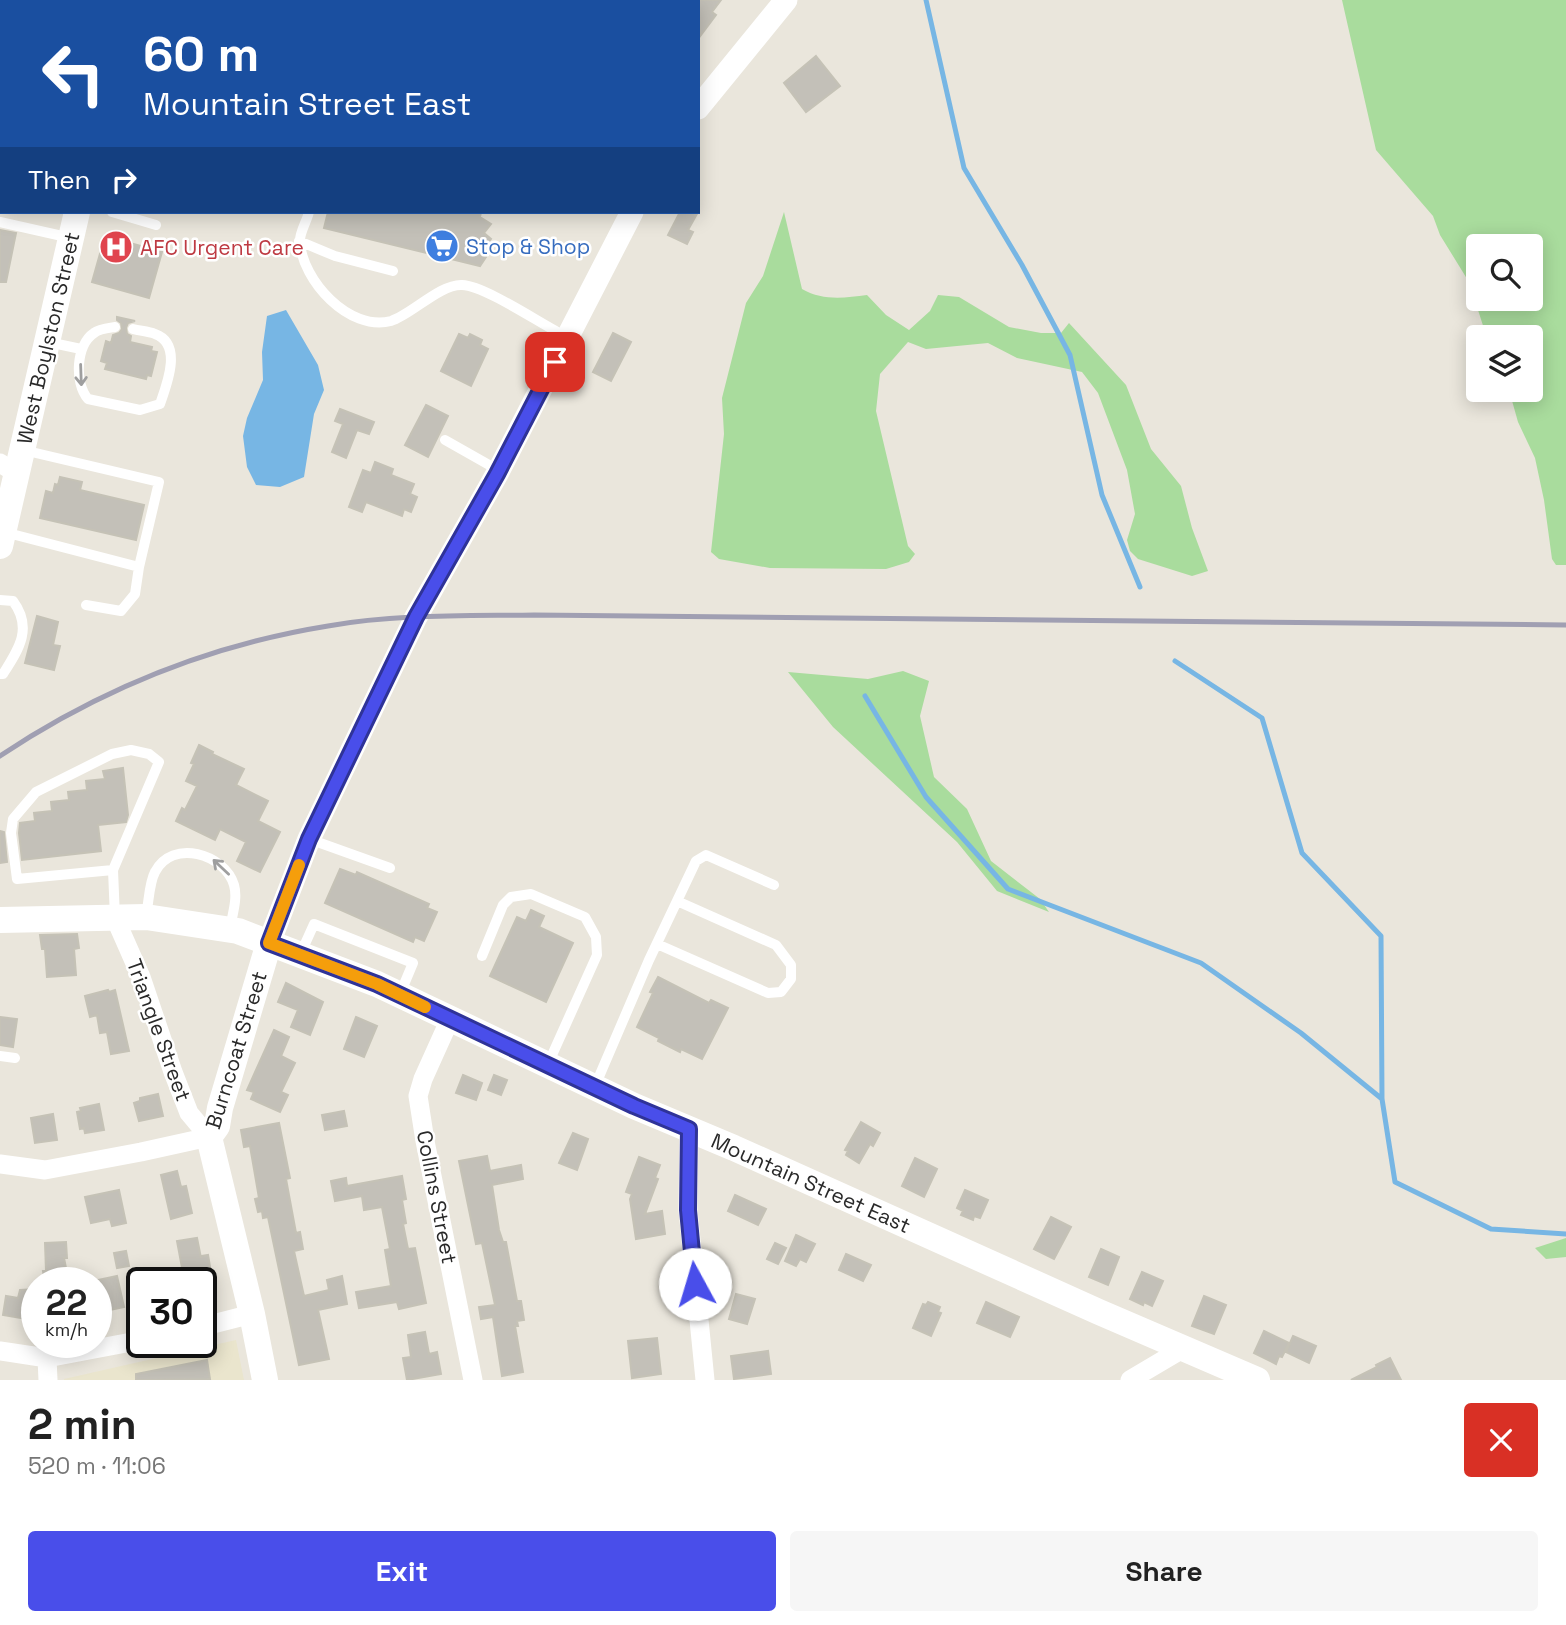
<!DOCTYPE html>
<meta charset="utf-8">
<style>
body{margin:0;font-family:"Space Grotesk",sans-serif;background:#f6f6f6;color:#222;height:100vh;display:flex;flex-direction:column;font-size:26px;white-space:nowrap}
*{box-sizing:border-box;margin:0}
p{font-size:23px;color:#767676}
.icon{flex:none;width:38px;height:38px;fill:none;stroke:currentColor;stroke-width:2;stroke-linecap:round;stroke-linejoin:round}
.map{position:relative;height:1380px;overflow:hidden}
.panel{display:flex;flex-direction:column;background:#fff;flex:1}
.panel>*{flex:none}
.hud{position:absolute;left:0px;top:0px;width:700px;height:214px;box-shadow:0 4px 18px #0003;background:#1a4fa0;color:#fff;overflow:hidden}
.tools{position:absolute;left:1466px;top:234px;display:grid;gap:14px}
.tools a{display:grid;place-items:center;width:77px;height:77px;border-radius:7px;background:#fff;box-shadow:0 4px 18px #0003;font-size:35px}
.speed{position:absolute;left:21px;top:1267px;display:flex;gap:14px;font-size:35px;font-weight:700;text-align:center}
.speed>*{display:grid;place-content:center;width:91px;height:91px;border-radius:50%;background:#fff;box-shadow:0 4px 18px #0003;line-height:1}
.speed small{font-size:18px;font-weight:400}
.speed .limit{border:4px solid #111;border-radius:10px;background:#fff;color:#111}
.pin{position:absolute;display:grid;place-items:center;width:60px;height:60px;color:#fff;margin:-30px;border-radius:14px;box-shadow:0 4px 10px #0006}
.me{position:absolute;width:77px;margin:-38px;rotate:354deg;stroke-linejoin:round;filter:drop-shadow(0 0 5px #0008)}
.turn{display:flex;align-items:center;gap:24px;height:147px;padding:0 28px;font-size:32px}
.turn .icon{width:91px;height:91px;stroke-width:2.5}
.turn b{display:block;font-size:49px;line-height:60px}
.then{display:flex;align-items:center;height:66px;padding:0 28px;background:#0003;gap:14px;font-size:26px}
.round{display:grid;place-items:center;flex:none;width:74px;height:74px;border-radius:7px;background:#f6f6f6}
.summary{display:flex;align-items:center;justify-content:space-between;height:119px;padding:0 28px}
h1{font-size:42px;font-weight:700;line-height:52px}
.cta{display:flex;gap:14px;margin-top:auto;padding:14px 28px}
.cta a{flex:1;height:80px;border-radius:7px;background:#494eea;color:#fff;font-size:28px;font-weight:700;line-height:80px;text-align:center}
.cta a+a{background:#f6f6f6;color:#222}
.map>svg:first-child{display:block}
.education{fill:#eae5cd}
.green{fill:#a9dc9d;fill-rule:evenodd}
.water{fill:#77b6e4}
.lines{fill:none;stroke-linecap:round;stroke-linejoin:round}
.stream{stroke:#77b6e4;stroke-width:5}
.building{fill:#c3c0b8;stroke:#c5c2b6;stroke-width:2}
.service{stroke:#fff;stroke-width:10}
.minor{stroke:#fff;stroke-width:19}
.tertiary{stroke:#fff;stroke-width:23}
.secondary{stroke:#fff;stroke-width:26}
.rail{stroke:#a09fb2;stroke-width:5}
.oneway{stroke:#9f9f9f}
.route-casing{stroke:#2f3398;stroke-width:18}
.route{stroke:#494eea;stroke-width:12}
.slow{stroke:#f59e0b;stroke-width:12}
.labels{text-anchor:middle;dominant-baseline:central;stroke-width:5;stroke-linejoin:round;paint-order:stroke}
.shop-label{font-size:21px;fill:#366cbe;stroke:#fff;text-anchor:start}
.health-label{font-size:21px;fill:#be3a42;stroke:#fff;text-anchor:start}
.street-label{font-size:21px;fill:#292929;stroke:#fff}
</style>
<div class="map">
<svg width="1566" height="1380" viewBox="0 0 1566 1380">
<rect width="100%" height="100%" fill="#eae6dc"/>
<!-- education -->
<path class="education" d="M 236,1340 L 244,1380 L 64,1380 L 64,1379 Z"/>
<!-- green -->
<path class="green" d="M 1342,0 L 1566,0 L 1566,565 L 1556,565 L 1552,559 L 1544,500 L 1535,458 L 1518,422 L 1509,390 L 1531,390 L 1531,338 L 1487,338 L 1469,282 L 1440,235 L 1433,216 L 1376,150 ZM 1479,247 L 1531,247 L 1531,299 L 1479,299 Z
M 784,212 L 802,289 C 823,301 844,298 867,295 L 886,315 L 909,330 L 930,311 L 938,295 L 959,297 L 1009,327 L 1041,333 L 1061,333 L 1069,323 L 1126,385 L 1151,449 L 1181,486 L 1192,528 L 1208,571 L 1192,576 L 1138,559 L 1130,551 L 1127,540 L 1135,514 L 1127,470 L 1098,393 L 1082,372 L 1017,358 L 988,343 L 926,349 L 908,342 L 880,374 L 876,411 L 908,546 L 915,554 L 909,562 L 886,569 L 770,568 L 719,559 L 711,552 L 724,434 L 722,398 L 746,303 L 763,276 Z
M 903,671 L 929,681 L 920,716 L 934,777 L 967,809 L 991,861 L 1040,899 L 1049,912 L 997,891 L 957,842 L 833,727 L 788,672 L 868,679 Z
M 1566,1238 L 1566,1257 L 1546,1259 L 1535,1248 Z"/>
<!-- water -->
<path class="water" d="M 286,310 L 318,365 L 324,390 L 314,414 L 304,477 L 280,487 L 256,485 L 247,467 L 243,436 L 247,418 L 263,380 L 262,352 L 267,316 Z"/>
<g class="lines">
<!-- stream -->
<path class="stream" d="M 926,0 L 964,168 L 1022,265 L 1070,355 L 1102,495 L 1140,587
M 1175,661 L 1262,718 L 1302,853 L 1381,936 L 1382,1099 L 1395,1182 L 1491,1229 L 1566,1234
M 865,696 L 926,797 L 1008,889 L 1201,963 L 1301,1033 L 1382,1099"/>
</g>
<!-- building -->
<path class="building" d="M 698,0 L 721,0 L 712,12 L 716,15 L 698,39 Z
M 816,56 L 840,86 L 806,112 L 784,83 Z
M 328,212 L 481,212 L 480,217 L 491,224 L 484,233 L 491,239 L 480,253 L 486,257 L 480,266 L 324,228 Z
M 680,212 L 698,212 L 688,230 L 693,232 L 687,244 L 668,235 Z
M 0,230 L 16,233 L 6,282 L 0,282 Z
M 105,236 L 162,252 L 149,298 L 92,282 Z
M 117,317 L 135,321 L 128,323 L 126,328 L 127,334 L 131,336 L 130,342 L 152,347 L 151,351 L 157,352 L 151,376 L 147,375 L 146,379 L 105,369 L 107,363 L 101,361 L 106,341 L 111,343 L 113,335 L 119,333 L 122,329 L 121,323 L 117,320 Z
M 613,333 L 631,342 L 611,381 L 593,372 Z
M 459,334 L 468,338 L 470,334 L 482,340 L 480,345 L 488,349 L 471,386 L 441,371 Z
M 426,405 L 448,416 L 428,457 L 405,445 Z
M 340,409 L 374,422 L 369,434 L 357,430 L 346,458 L 332,452 L 343,424 L 335,421 Z
M 375,462 L 393,469 L 391,475 L 414,484 L 410,494 L 417,497 L 411,512 L 404,509 L 402,516 L 366,502 L 362,512 L 349,507 L 363,470 L 371,473 Z
M 60,477 L 82,482 L 80,490 L 144,505 L 136,540 L 40,518 L 46,491 L 53,493 L 55,484 L 58,485 Z
M 37,616 L 58,622 L 53,645 L 60,646 L 54,670 L 25,663 Z
M 199,745 L 213,752 L 212,754 L 244,769 L 236,785 L 268,801 L 258,821 L 280,832 L 260,872 L 237,861 L 246,842 L 220,829 L 215,840 L 176,821 L 182,808 L 185,810 L 197,786 L 186,781 L 194,764 L 191,763 Z
M 123,768 L 128,815 L 126,822 L 98,825 L 101,851 L 22,860 L 19,833 L 20,823 L 35,821 L 34,813 L 52,811 L 51,802 L 69,800 L 68,792 L 87,790 L 86,781 L 105,779 L 103,771 Z
M 0,831 L 4,832 L 7,862 L 0,863 Z
M 340,869 L 356,875 L 357,872 L 429,904 L 427,908 L 437,912 L 424,941 L 415,937 L 413,942 L 325,903 Z
M 531,910 L 544,916 L 539,927 L 573,943 L 546,1002 L 490,976 L 517,917 L 526,921 Z
M 77,934 L 79,948 L 74,949 L 76,975 L 47,977 L 45,949 L 42,949 L 40,935 Z
M 658,977 L 709,1003 L 711,1000 L 728,1008 L 702,1059 L 681,1049 L 680,1052 L 658,1041 L 659,1038 L 637,1027 L 653,993 L 650,992 Z
M 286,983 L 323,1002 L 310,1035 L 291,1027 L 298,1010 L 278,1002 Z
M 108,990 L 109,992 L 115,990 L 129,1051 L 111,1054 L 107,1032 L 100,1033 L 97,1015 L 90,1017 L 85,996 Z
M 0,1017 L 17,1019 L 13,1047 L 0,1045 Z
M 356,1017 L 377,1026 L 364,1057 L 344,1049 Z
M 274,1030 L 289,1037 L 281,1056 L 295,1063 L 281,1092 L 288,1095 L 280,1112 L 251,1099 L 254,1092 L 247,1090 Z
M 463,1075 L 482,1083 L 476,1100 L 456,1093 Z
M 494,1075 L 507,1080 L 501,1095 L 488,1090 Z
M 158,1094 L 163,1116 L 139,1121 L 134,1103 L 140,1101 L 140,1098 Z
M 99,1104 L 104,1130 L 85,1133 L 84,1128 L 80,1129 L 77,1112 L 81,1111 L 80,1108 Z
M 344,1111 L 347,1126 L 325,1130 L 322,1115 Z
M 53,1114 L 57,1140 L 35,1143 L 31,1118 Z
M 861,1122 L 880,1133 L 873,1146 L 870,1144 L 859,1163 L 846,1155 L 848,1151 L 845,1150 Z
M 279,1123 L 290,1178 L 286,1179 L 296,1233 L 300,1232 L 303,1249 L 294,1251 L 304,1296 L 329,1290 L 327,1280 L 342,1276 L 347,1304 L 318,1310 L 329,1359 L 299,1365 L 268,1217 L 263,1218 L 262,1211 L 258,1212 L 255,1199 L 259,1198 L 250,1146 L 244,1147 L 241,1130 Z
M 573,1133 L 588,1139 L 577,1170 L 559,1163 Z
M 487,1156 L 490,1171 L 521,1165 L 523,1179 L 492,1185 L 499,1230 L 503,1242 L 506,1242 L 517,1301 L 521,1301 L 524,1320 L 517,1321 L 518,1326 L 515,1326 L 523,1372 L 502,1376 L 493,1317 L 481,1319 L 479,1307 L 495,1305 L 482,1243 L 476,1244 L 459,1161 Z
M 639,1157 L 660,1165 L 655,1178 L 658,1179 L 645,1214 L 662,1211 L 665,1234 L 636,1239 L 630,1199 L 632,1194 L 626,1192 Z
M 915,1158 L 937,1169 L 924,1197 L 902,1186 Z
M 177,1171 L 181,1187 L 186,1186 L 192,1213 L 171,1219 L 161,1175 Z
M 402,1176 L 406,1199 L 402,1200 L 406,1223 L 403,1224 L 408,1249 L 415,1248 L 426,1303 L 399,1309 L 397,1302 L 359,1308 L 356,1292 L 391,1286 L 385,1250 L 390,1249 L 382,1207 L 364,1210 L 362,1196 L 335,1201 L 331,1181 L 346,1178 L 347,1186 Z
M 119,1190 L 126,1223 L 112,1226 L 110,1219 L 91,1223 L 85,1197 Z
M 965,1190 L 988,1200 L 980,1218 L 974,1216 L 973,1220 L 961,1215 L 963,1211 L 957,1208 Z
M 735,1195 L 766,1209 L 758,1225 L 728,1211 Z
M 1051,1217 L 1071,1227 L 1054,1259 L 1034,1249 Z
M 796,1235 L 815,1244 L 806,1262 L 800,1259 L 796,1266 L 785,1261 Z
M 197,1238 L 201,1258 L 201,1256 L 208,1255 L 216,1301 L 204,1303 L 201,1283 L 169,1283 L 169,1276 L 183,1273 L 177,1241 Z
M 66,1242 L 67,1258 L 64,1258 L 69,1283 L 45,1283 L 43,1271 L 46,1271 L 45,1243 Z
M 775,1243 L 786,1248 L 778,1264 L 767,1259 Z
M 1101,1249 L 1119,1257 L 1108,1285 L 1089,1277 Z
M 126,1251 L 129,1266 L 117,1268 L 114,1253 Z
M 846,1254 L 871,1265 L 863,1281 L 839,1270 Z
M 1142,1272 L 1163,1281 L 1152,1306 L 1144,1302 L 1143,1305 L 1130,1299 Z
M 117,1276 L 124,1307 L 105,1311 L 98,1280 Z
M 37,1289 L 33,1320 L 3,1315 L 6,1296 L 18,1298 L 20,1290 Z
M 736,1294 L 755,1299 L 747,1324 L 729,1319 Z
M 1204,1296 L 1226,1305 L 1214,1334 L 1192,1326 Z
M 928,1302 L 940,1307 L 938,1312 L 941,1313 L 931,1336 L 913,1328 L 923,1304 L 926,1305 Z
M 986,1302 L 1019,1317 L 1010,1337 L 977,1323 Z
M 1264,1331 L 1289,1343 L 1282,1357 L 1279,1356 L 1276,1364 L 1254,1353 Z
M 425,1332 L 429,1354 L 437,1352 L 441,1374 L 407,1380 L 403,1358 L 411,1357 L 408,1335 Z
M 1293,1336 L 1316,1346 L 1309,1363 L 1286,1352 Z
M 657,1338 L 661,1374 L 632,1378 L 628,1341 Z
M 768,1351 L 771,1374 L 734,1379 L 731,1356 Z
M 1390,1358 L 1401,1380 L 1351,1380 L 1377,1367 L 1376,1365 Z
M 207,1360 L 210,1379 L 136,1380 L 136,1374 Z"/>
<g class="lines">
<!-- service -->
<path class="service" d="M 554,0 L 556,2
M 62,2 L 62,0
M 359,2 L 359,0
M 0,41 L 2,42
M 0,138 L 2,130
M 0,168 L 2,168
M 112,212 L 156,225
M 309,212 C 307,221 299,233 300,242 C 302,280 349,332 391,321 C 411,315 440,284 462,285 C 486,286 542,325 567,337
M 0,222 L 71,238
M 299,241 L 335,256 L 393,271
M 115,327 C 109,328 99,329 94,333 C 76,345 74,383 88,399 L 140,410 L 160,404 C 167,384 183,344 155,334 C 148,331 140,331 133,329
M 48,342 L 81,349
M 445,440 L 498,470
M 4,532 L 139,567 L 159,482 L 23,450
M 0,600 L 13,601 C 33,628 19,649 3,674 L 0,674
M 86,605 L 121,611 L 135,594 L 139,567
M 309,839 L 390,868
M 113,870 L 17,879 L 11,833 L 13,819 L 36,792 L 112,754 L 131,750 L 149,754 L 159,762 L 113,870 L 115,918
M 146,915 C 149,902 149,883 155,872 C 172,838 225,854 234,885 C 238,899 232,915 230,929
M 657,944 L 768,993 L 781,992 L 791,979 L 791,965 L 776,945 L 677,901
M 300,955 L 314,924 L 413,963 L 400,994
M 482,956 L 503,905 L 511,897 L 531,894 L 585,917 L 596,937 L 597,955 L 548,1064
M 0,1056 L 15,1058
M 595,1086 L 649,960 L 696,861 L 706,855 L 774,885"/>
<!-- minor -->
<path class="minor" d="M 0,463 L 16,473
M 450,1019 L 423,1079 L 418,1096 L 425,1141 L 473,1380
M 689,1129 L 688,1210 L 705,1380
M 0,1164 L 45,1170 L 141,1152 L 209,1137 L 189,1113 L 173,1072 L 141,977 L 115,918
M 201,1327 L 252,1314
M 0,1351 L 47,1358 L 142,1340
M 47,1358 L 48,1380
M 1130,1380 L 1184,1348"/>
<!-- tertiary -->
<path class="tertiary" d="M 698,108 L 786,0
M 269,943 L 309,839 L 416,617 L 497,474 L 632,212"/>
<!-- secondary -->
<path class="secondary" d="M 123,2 L 124,0
M 0,546 L 77,212
M 0,920 L 146,917 L 238,931 L 377,984 L 634,1106 L 734,1148 L 1099,1312 L 1257,1380
M 265,1380 L 252,1314 L 209,1137 L 217,1126 L 220,1108 L 269,943"/>
<!-- rail -->
<path class="rail" d="M 0,756 C 99,690 210,645 328,626 C 396,614 465,616 534,615 L 1566,625"/>
</g>
<!-- one-way arrows -->
<defs><path id="oneway-shaft" d="M-6 0H5M1.5-3L5.5 0L1.5 3" fill="none" stroke-width="1.6" stroke-linecap="round" stroke-linejoin="round" transform="scale(1.75)"/></defs>
<g class="oneway">
<use href="#oneway-shaft" transform="translate(81 375) rotate(88)"/>
<use href="#oneway-shaft" transform="translate(221 867) rotate(-137)"/>
</g>
<g class="lines">
<defs>
<path id="route" d="M 555,362 L 497,474 L 416,617 L 309,839 L 269,943 L 377,984 L 634,1106 L 689,1129 L 688,1210 L 695,1284"/>
</defs>
<!-- route casing -->
<use href="#route" class="route-casing"/>
<!-- route -->
<use href="#route" class="route"/>
<!-- slow -->
<path class="slow" d="M 299,865 L 269,943 L 377,984 L 425,1007"/>
</g>
<!-- icons -->
<defs>
<symbol id="supermarket-disc" viewBox="-11 -11 22 22"><circle r="9.5" fill="#3f7fe0" stroke="#fff"/><path d="M-6-5.5h2.5l.6 2H6L4.5 2H-2.5L-4.4-4H-6ZM-1.5 3.2a1.3 1.3 0 1 0 .1 0ZM3 3.2a1.3 1.3 0 1 0 .1 0Z" fill="#fff"/></symbol>
<symbol id="hospital-disc" viewBox="-11 -11 22 22"><circle r="9.5" fill="#e0444e" stroke="#fff"/><path d="M-5-5h3v3.5h4V-5h3V5h-3V1.5h-4V5h-3Z" fill="#fff"/></symbol>
</defs>
<g fill-rule="evenodd">
<use href="#supermarket-disc" x="423" y="227" width="38" height="38"/>
<use href="#hospital-disc" x="97" y="228" width="38" height="38"/>
</g>
<g class="labels">
<!-- shop labels -->
<g class="shop-label">
<text x="466" y="246">Stop &amp; Shop</text>
</g>
<!-- health labels -->
<g class="health-label">
<text x="140" y="247">AFC Urgent Care</text>
</g>
<!-- street labels -->
<g class="street-label">
<text transform="translate(48 338) rotate(-77)">West Boylston Street</text>
<text transform="translate(159 1030) rotate(70)">Triangle Street</text>
<text transform="translate(236 1050) rotate(-73)">Burncoat Street</text>
<text transform="translate(811 1183) rotate(24)">Mountain Street East</text>
<text transform="translate(437 1197) rotate(79)">Collins Street</text>
</g>
</g>
</svg>
<div class="tools">
<a><svg class="icon" aria-label="search" viewBox="0 0 24 24"><circle cx="10" cy="10" r="6"/><path d="M15 15l6 6"/></svg></a>
<a><svg class="icon" aria-label="layers" viewBox="0 0 24 24"><path d="M12 4l9 5-9 5-9-5zM3 14l9 5 9-5"/></svg></a>
</div>
<div class="speed"><div>22<small>km/h</small></div><div class="limit">30</div></div>
<div class="pin" style="left:555px;top:362px;background:#d93025"><svg class="icon" aria-label="arrive" viewBox="0 0 24 24"><path d="M6 21V4h12l-3 4 3 4H6"/></svg></div>
<svg class="me" style="left:695px;top:1284px" viewBox="-20 -20 40 40"><circle r="19" fill="#fff"/><path d="M0-13L10 11 0 6-10 11z" fill="#494eea"/></svg>
<div class="hud">
<div class="turn"><svg class="icon" aria-label="left" viewBox="0 0 24 24"><path d="M17 20v-9H6M10 6l-5 5 5 5"/></svg><div><b>60 m</b>Mountain Street East</div></div>
<div class="then">Then<svg class="icon" aria-label="right" viewBox="0 0 24 24"><path d="M7 20v-9h11M14 6l5 5-5 5"/></svg></div>
</div>
</div>
<section class="panel">
<div class="summary"><div><h1>2 min</h1><p>520 m · 11:06</p></div><a class="round" style="background:#d93025;color:#fff"><svg class="icon" aria-label="close" viewBox="0 0 24 24"><path d="M6 6l12 12M18 6L6 18"/></svg></a></div>
<div class="cta"><a>Exit</a><a>Share</a></div>
</section>
